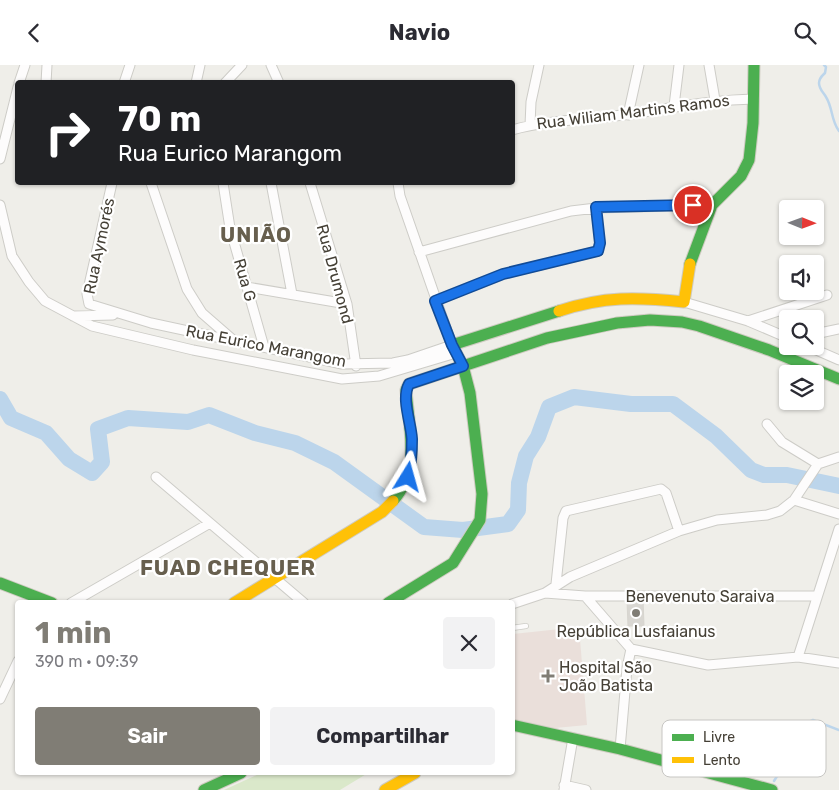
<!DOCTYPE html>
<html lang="pt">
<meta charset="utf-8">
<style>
body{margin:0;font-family:Rubik,sans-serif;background:#f2f2f3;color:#2b2b33;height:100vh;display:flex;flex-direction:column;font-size:19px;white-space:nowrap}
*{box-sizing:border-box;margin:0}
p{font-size:16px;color:#7c7c81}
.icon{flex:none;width:28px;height:28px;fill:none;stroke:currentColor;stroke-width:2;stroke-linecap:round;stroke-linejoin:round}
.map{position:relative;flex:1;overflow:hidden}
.side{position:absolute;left:15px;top:535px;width:500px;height:175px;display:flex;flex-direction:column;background:#fff;border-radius:5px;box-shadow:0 1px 4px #0004}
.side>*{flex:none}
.top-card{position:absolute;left:15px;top:15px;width:500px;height:105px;border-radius:5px;box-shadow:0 1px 4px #0004;background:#202124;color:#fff;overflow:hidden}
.needle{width:32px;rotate:91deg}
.fabs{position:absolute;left:779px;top:135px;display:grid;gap:10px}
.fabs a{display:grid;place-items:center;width:45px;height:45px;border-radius:5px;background:#fff;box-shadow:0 1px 4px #0004;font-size:25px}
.pin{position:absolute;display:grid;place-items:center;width:42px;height:42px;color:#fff;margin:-21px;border:2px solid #fff;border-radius:50%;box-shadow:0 1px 5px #0007}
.me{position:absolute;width:55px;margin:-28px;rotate:8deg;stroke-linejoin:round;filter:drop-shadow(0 0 4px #0008)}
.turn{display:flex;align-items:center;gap:18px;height:105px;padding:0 20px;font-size:22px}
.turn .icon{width:65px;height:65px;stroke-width:2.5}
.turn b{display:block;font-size:35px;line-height:42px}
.round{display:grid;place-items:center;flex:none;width:52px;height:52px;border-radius:5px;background:#f2f2f3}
.headline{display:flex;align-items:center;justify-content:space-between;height:85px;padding:0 20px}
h1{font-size:30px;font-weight:700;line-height:38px;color:#807d75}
.button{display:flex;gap:10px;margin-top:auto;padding:10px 20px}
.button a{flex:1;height:58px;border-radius:5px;background:#807d75;color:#fff;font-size:20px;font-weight:700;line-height:58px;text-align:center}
.button a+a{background:#f2f2f3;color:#2b2b33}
header{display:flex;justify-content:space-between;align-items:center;height:65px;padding:0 20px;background:#fff;font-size:22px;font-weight:700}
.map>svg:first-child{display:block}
.medical{fill:#eadfda}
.green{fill:#dae8ca}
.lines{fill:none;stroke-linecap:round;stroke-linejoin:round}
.stream{stroke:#bcd5eb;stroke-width:2.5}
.river{stroke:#bcd5eb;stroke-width:16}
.building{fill:#d9d7d2;stroke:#d7d5cf}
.lane-casing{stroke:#cdccc7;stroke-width:6}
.street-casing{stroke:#cdccc7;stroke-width:11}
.fast-casing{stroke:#cecbc0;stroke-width:13}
.slow-casing{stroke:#cecbc0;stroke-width:13}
.lane{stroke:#fdfcfc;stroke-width:4.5}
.street{stroke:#fdfcfc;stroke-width:9}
.fast{stroke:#4caf50;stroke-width:11}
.slow{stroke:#ffc107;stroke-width:11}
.route-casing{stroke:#114b97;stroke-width:12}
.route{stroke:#1a73e8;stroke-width:9}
.poi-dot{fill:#807d75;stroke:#fff;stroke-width:2}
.labels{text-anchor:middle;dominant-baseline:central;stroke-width:4.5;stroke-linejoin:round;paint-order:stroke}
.street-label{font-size:16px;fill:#454036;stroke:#fff}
.poi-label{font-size:16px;fill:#454036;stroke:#fff}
.district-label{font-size:21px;font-weight:bold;letter-spacing:1px;fill:#675f4e;stroke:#fff}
.key{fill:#fff;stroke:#c7c6c3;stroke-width:1}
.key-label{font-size:14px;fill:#454036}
</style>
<header><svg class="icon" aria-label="back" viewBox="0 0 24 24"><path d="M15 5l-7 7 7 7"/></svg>Navio<svg class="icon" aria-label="search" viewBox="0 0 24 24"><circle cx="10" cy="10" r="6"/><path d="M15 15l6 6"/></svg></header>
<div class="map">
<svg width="839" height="725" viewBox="0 0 839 725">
<rect width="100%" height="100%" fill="#efeee9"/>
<!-- medical -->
<path class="medical" d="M 579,562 L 587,660 L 555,663 L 513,654 L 513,569 Z"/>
<!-- green -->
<path class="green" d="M 261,708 L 368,708 L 340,725 L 224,725 Z"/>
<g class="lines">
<!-- stream -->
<path class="stream" d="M 824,0 L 826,2 L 825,8 C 822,11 819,13 819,18 C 819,24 823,27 826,32 C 833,43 831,56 839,66
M 774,716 L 786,697 L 792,665 L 813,655 L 839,665"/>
<!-- river -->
<path class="river" d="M 0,334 L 11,353 L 46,368 L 69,394 L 92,408 L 102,397 L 98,364 L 128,353 L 188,357 L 209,350 L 255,368 L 295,378 L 334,397 L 424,462 L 463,465 L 508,459 L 518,445 L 519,418 L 526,391 L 538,372 L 549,342 L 574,332 L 631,339 L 673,339 L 716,371 L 751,405 L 764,410 L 787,410 L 839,421"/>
</g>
<!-- building -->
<path class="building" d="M 643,534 L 644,561 L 628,561 L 627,535 Z"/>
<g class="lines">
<defs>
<path id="lane" d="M 512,563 L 526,561"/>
<path id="street" d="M 271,0 L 279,18
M 709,0 L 715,35
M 19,18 L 25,0
M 46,18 L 47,0
M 124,18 L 130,0
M 196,18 L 200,0
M 225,18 L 242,0
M 674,41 L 679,0
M 628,50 L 639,0
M 530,60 L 531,37 L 539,0
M 512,65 C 551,54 591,55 630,49 C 673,43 710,35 754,34
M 0,94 L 18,22
M 112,118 L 87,229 L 89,239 L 151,258 L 342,299 L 393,298 L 408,295 L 452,280 L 400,131 L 398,118
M 151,118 L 187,224 L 202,248 L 233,275
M 223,118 L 230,163 L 264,282
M 271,118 L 292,229
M 310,118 L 347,239 L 356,301
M 0,140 L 12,191 L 29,217 L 45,236 L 92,261 L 193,285 L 342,314 L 379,311 L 456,288
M 419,187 L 571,146 L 596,143 L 712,140
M 247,222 L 347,239
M 435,236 L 503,209 L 598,186 L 600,178 L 596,143
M 684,237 L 748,256 L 788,273
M 73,251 L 113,250
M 748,256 L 827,230
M 815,269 L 839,264
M 807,281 L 839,295
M 767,359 L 782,377 L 818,399
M 156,412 L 304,538
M 794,435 L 839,449
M 556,519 L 563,453 L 566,446 L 661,424 L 666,428 L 679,466
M 545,528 L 570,512 L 679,466 L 717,455 L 767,450 L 780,446 L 794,435 L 818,399 L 839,392
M 585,531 L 631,584 L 627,603 L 620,684
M 71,538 L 210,458
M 512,539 L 545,528 L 585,531 L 816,531
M 631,584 L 708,600 L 798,592 L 839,598
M 798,592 L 839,464
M 0,634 L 18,596
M 564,720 L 586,725
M 564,725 L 573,673"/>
<path id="fast" d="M 690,199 L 712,140 L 741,111 L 749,95 L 753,58 L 754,0
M 393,436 C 421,404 409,364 406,325 L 409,319 L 547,273 L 617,258 L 650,255 L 682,257 L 699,261 L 769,285 L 839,314
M 0,518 L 52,538
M 388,538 L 453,498 L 480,455 L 482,429 L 470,328 L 463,301 L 452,280 L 559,246
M 512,660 L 620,684 L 772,725
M 204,725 L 241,708"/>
<path id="slow" d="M 559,246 C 604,231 637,232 684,237 L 690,199
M 234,538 L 382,447 L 393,436
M 385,725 L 415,708"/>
</defs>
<!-- lane casing -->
<use href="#lane" class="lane-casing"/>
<!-- street casing -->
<use href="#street" class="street-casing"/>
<!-- fast casing -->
<use href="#fast" class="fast-casing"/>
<!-- slow casing -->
<use href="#slow" class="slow-casing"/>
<!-- lane -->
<use href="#lane" class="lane"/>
<!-- street -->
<use href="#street" class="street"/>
<!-- fast -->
<use href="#fast" class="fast"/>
<!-- slow -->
<use href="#slow" class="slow"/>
</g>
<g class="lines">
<defs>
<path id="route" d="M 408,412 C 411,400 412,387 412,374 C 411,357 401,334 409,319 L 463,301 L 452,280 L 435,236 L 503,209 L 598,186 L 600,178 L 596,142 L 693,140"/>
</defs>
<!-- route casing -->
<use href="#route" class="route-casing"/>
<!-- route -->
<use href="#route" class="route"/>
</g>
<!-- markers -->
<g class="poi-dot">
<circle cx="636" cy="548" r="5"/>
<path d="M545.5 603.5h5v5h5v5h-5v5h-5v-5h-5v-5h5z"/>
</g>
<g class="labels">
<!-- street labels -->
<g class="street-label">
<text transform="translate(633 47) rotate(-7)">Rua Wiliam Martins Ramos</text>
<text transform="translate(99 181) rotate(-78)">Rua Aymorés</text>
<text transform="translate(335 209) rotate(75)">Rua Drumond</text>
<text transform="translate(245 215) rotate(74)">Rua G</text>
<text transform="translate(266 281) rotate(11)">Rua Eurico Marangom</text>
<text x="700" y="531">Benevenuto Saraiva</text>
</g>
<!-- poi labels -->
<g class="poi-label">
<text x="636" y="566">República Lusfaianus</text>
<text x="559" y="602" text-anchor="start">Hospital São<tspan x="559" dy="18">João Batista</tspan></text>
</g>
<!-- district labels -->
<g class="district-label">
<text x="256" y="169">UNIÃO</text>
<text x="228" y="502">FUAD CHEQUER</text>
</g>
</g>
<!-- legend -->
<rect x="662" y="655" width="164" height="57" rx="8" class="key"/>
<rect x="672" y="669" width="22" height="7" fill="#4caf50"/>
<rect x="672" y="692" width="22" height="6" fill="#ffc107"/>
<g class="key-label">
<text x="703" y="677">Livre</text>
<text x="703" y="700">Lento</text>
</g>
</svg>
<div class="fabs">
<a><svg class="needle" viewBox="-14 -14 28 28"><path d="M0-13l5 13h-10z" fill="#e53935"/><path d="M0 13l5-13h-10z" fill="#7c7c81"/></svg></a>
<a><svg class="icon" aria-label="sound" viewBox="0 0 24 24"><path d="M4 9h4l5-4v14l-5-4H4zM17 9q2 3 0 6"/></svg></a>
<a><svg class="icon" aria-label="search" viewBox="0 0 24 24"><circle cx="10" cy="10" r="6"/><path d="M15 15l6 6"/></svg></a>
<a><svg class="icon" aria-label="layers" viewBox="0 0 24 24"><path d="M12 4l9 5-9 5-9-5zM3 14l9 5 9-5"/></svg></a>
</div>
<div class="pin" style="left:693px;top:140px;background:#d93025"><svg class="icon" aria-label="arrive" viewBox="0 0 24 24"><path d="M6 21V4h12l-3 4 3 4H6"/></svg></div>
<svg class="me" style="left:408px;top:412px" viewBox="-20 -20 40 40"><path d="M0-17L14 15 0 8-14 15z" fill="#1a73e8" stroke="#fff" stroke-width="4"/></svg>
<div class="top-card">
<div class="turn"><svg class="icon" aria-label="right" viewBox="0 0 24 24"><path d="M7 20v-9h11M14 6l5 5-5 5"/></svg><div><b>70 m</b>Rua Eurico Marangom</div></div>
</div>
<section class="side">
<div class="headline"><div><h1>1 min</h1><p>390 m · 09:39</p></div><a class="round"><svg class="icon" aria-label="close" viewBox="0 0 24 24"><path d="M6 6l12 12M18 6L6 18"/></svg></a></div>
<div class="button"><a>Sair</a><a>Compartilhar</a></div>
</section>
</div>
